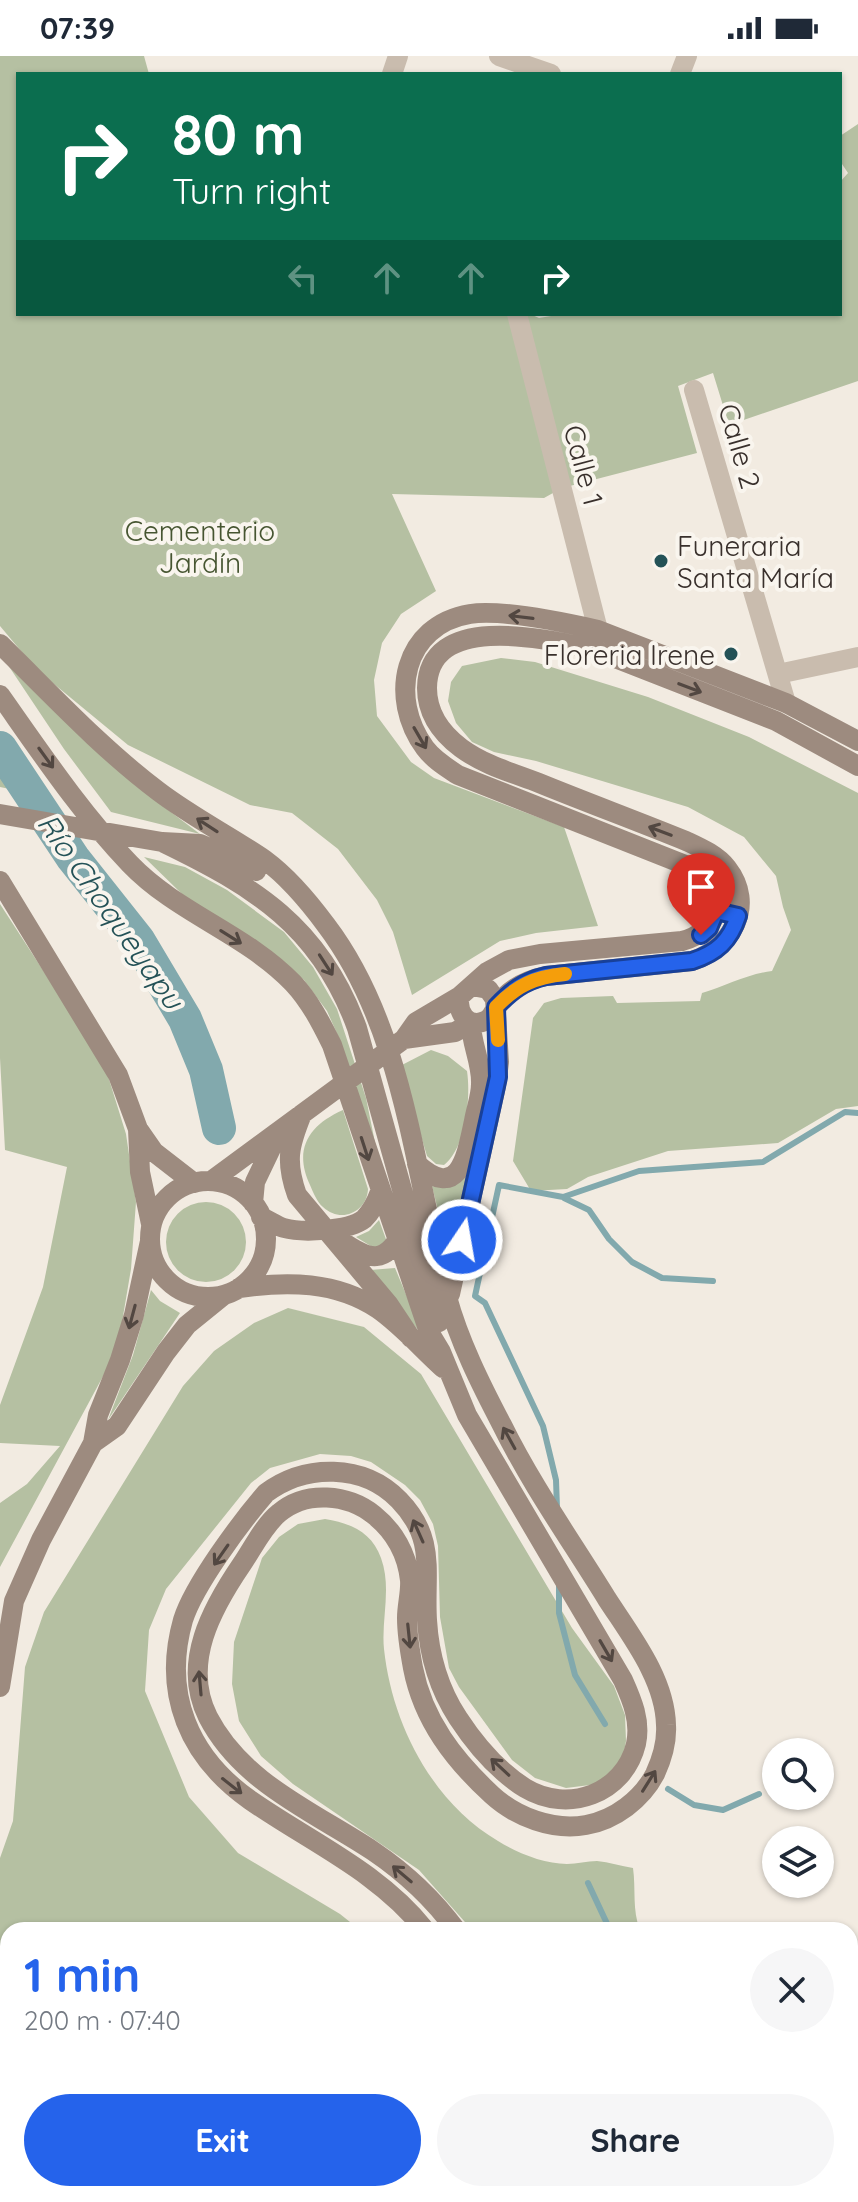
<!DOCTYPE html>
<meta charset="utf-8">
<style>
body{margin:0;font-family:Quicksand,sans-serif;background:#f6f6f7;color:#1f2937;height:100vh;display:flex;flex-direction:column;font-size:30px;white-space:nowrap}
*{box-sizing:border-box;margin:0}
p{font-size:26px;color:#747a83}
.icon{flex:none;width:44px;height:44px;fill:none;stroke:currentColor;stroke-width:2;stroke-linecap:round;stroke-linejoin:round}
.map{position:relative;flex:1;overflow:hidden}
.details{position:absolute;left:0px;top:1866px;width:858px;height:280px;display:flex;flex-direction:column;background:#fff;border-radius:24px 24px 0 0;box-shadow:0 2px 6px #0004}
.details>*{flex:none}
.guide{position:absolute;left:16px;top:16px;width:826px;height:244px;border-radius:0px;box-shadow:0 2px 6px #0004;background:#0b6e4f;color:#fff;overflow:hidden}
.buttons{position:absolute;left:762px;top:1682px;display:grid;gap:16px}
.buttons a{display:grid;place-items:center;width:72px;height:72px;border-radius:50%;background:#fff;box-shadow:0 2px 6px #0004;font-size:40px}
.pin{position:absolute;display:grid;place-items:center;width:68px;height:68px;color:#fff;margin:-82px -34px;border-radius:50% 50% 50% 0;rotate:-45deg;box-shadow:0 0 8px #0007}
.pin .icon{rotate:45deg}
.me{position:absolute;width:88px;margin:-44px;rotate:12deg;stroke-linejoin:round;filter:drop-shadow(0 0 6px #0008)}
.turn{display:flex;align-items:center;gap:28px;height:168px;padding:0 24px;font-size:36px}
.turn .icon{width:104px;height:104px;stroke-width:2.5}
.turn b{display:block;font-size:56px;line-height:68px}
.lanes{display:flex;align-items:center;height:76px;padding:0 24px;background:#0003;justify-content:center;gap:40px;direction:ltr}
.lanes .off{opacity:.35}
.round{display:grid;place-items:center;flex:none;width:84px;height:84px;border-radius:42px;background:#f6f6f7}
.summary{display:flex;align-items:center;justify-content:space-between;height:136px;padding:0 24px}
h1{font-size:48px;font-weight:700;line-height:60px;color:#2563eb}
.button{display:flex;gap:16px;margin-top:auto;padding:16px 24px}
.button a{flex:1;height:92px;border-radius:48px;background:#2563eb;color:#fff;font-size:32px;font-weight:700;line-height:92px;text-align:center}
.button a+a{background:#f6f6f7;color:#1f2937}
.status{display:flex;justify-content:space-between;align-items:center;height:56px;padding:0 40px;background:#fff;direction:ltr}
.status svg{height:22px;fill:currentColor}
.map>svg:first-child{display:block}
.green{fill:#b5c0a2}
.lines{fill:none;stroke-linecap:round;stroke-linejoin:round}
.stream{stroke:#82a9ad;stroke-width:6}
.river{stroke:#82a9ad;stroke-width:34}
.street{stroke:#c9bcae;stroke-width:20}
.secondary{stroke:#9d8b7f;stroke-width:20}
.oneway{stroke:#524741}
.route-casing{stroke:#184099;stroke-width:20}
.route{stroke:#2563eb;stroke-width:14}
.slow{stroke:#f59e0b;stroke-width:14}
.poi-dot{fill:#245257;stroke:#f9f5ee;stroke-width:3}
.labels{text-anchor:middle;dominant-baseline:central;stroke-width:8;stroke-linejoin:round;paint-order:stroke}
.street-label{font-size:28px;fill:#39302c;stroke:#f9f5ee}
.park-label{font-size:28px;fill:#465531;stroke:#f9f5ee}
.poi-label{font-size:28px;fill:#39302c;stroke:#f9f5ee;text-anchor:start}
.water-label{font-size:30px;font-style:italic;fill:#245257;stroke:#f9f5ee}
</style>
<div class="status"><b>07:39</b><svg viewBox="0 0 49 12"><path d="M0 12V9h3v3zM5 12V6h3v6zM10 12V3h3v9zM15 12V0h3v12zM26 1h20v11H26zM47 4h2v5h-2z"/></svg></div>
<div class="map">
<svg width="858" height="2146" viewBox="0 0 858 2146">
<rect width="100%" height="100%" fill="#f2ebe1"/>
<!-- green -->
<path class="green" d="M 0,0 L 144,0 L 149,18 L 18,18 L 18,258 L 530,258 L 539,262 L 563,258 L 840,258 L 840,126 L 848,117 L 840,105 L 840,80 L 858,68 L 858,325 L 729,369 L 713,317 L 678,330 L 697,397 L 562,432 L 544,442 L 392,438 L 436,535 L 401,558 L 382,587 L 374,624 L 377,660 L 411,706 L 434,722 L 564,771 L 598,870 L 536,877 L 500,885 L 412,939 L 393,876 L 377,844 L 338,793 L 292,757 L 250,749 L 128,689 L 37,614 L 0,570 Z
M 0,597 L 135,729 L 200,778 L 111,756 L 64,693 Z
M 501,602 L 535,606 L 648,641 L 749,681 L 858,737 L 858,1050 L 836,1053 L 778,1087 L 668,1095 L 588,1121 L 567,1133 L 531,1135 L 513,1105 L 533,962 L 544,947 L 561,942 L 613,940 L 617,947 L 700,945 L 702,937 C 726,930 747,918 772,915 L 791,874 L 783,851 L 776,820 L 744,781 L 688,751 L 536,705 L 494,696 L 472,686 L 456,667 L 448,645 L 451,626 L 462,610 Z
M 0,698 L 29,737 L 0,731 Z
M 144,801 L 185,811 L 227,834 L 284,876 L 313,911 L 337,953 L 366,1042 L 381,1116 L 340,984 L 327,955 L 304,924 L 182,838 Z
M 0,848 L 61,942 L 108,1020 L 126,1078 L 136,1146 L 131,1213 L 121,1272 L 108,1311 L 0,1511 L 0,1447 L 27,1428 L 60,1390 L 0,1387 L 0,1349 L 43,1231 L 67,1111 L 5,1094 L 0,1002 Z
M 431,994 L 448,1000 L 467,1015 C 471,1041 466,1092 444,1109 L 436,1108 L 427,1100 L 400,1010 Z
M 343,1054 L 368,1133 C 367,1156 341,1168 323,1151 C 317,1146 313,1136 310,1129 C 293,1093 309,1069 343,1054 Z
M 471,1118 L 452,1212 L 432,1130 C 448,1132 457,1127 471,1118 Z
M166 1186a40 40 0 1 1 80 0a40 40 0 1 1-80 0Z
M 379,1164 L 387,1186 L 374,1192 L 356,1181 L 369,1175 Z
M 395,1212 L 420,1272 L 418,1274 L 370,1214 Z
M 151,1234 L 160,1245 L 180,1257 L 108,1364 L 133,1299 Z
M 288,1252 L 364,1271 L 421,1318 L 572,1572 L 614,1630 L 625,1659 L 626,1685 L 621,1713 L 598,1728 L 566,1732 L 535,1722 L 512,1704 L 459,1631 L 449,1612 L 440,1561 L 438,1490 L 433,1468 L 420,1444 L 405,1429 L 371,1406 L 351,1400 L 320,1398 L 270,1412 L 251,1427 L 166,1533 L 149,1574 L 145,1635 L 189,1741 L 238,1797 L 340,1858 L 360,1874 L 8,1874 L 8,2138 L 105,2138 L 110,2146 L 0,2146 L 0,1802 L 13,1765 L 25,1611 L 44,1556 L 183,1330 L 214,1295 L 254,1267 Z
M 325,1463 C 350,1467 372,1476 381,1502 C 392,1532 381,1564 384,1593 C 392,1668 432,1746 498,1785 C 517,1797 544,1808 567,1808 C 577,1808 587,1805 597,1805 C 609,1806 621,1810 633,1812 C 636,1833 632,1854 640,1874 L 472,1874 L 419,1814 L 293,1728 L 261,1700 L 239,1665 L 232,1628 L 234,1586 L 262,1502 L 279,1481 L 298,1468 Z
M 649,2138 L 819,2138 L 812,2146 L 652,2146 Z"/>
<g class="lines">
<!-- stream -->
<path class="stream" d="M 564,1142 L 589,1154 L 609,1183 L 632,1206 L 662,1222 L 713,1225
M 557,1452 L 556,1424 L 543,1370 L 485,1247 L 475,1240 L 499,1129 L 563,1141 L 639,1115 L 763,1106 L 845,1056 L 858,1057
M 559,1527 L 559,1557 L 575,1619 L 605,1668
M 668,1733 L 694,1749 L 723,1754 L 759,1738
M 588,1827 L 610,1874
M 650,2138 L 652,2146"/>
<!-- river -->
<path class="river" d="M 0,692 L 73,802 L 138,884 L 185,963 L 206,1014 L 219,1072"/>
<!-- street -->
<path class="street" d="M 499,0 L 551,18
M 392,18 L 398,0
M 680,18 L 687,0
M 517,258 L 598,574
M 694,334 L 786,647
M 778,618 L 858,601"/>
<!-- secondary -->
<path class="secondary" d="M 0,588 C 51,638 101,692 158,735 C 192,761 230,780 265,804 C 288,821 309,846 326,869 C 405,973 414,1118 447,1241 C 459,1285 481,1329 502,1369 C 532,1430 572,1486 607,1543 C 631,1580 665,1623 666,1669 C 667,1685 662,1703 655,1718 C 642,1743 615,1764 586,1769 C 553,1775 516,1761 492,1739 C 454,1704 423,1664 413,1612 C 410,1596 407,1578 407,1562 C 407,1549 411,1536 410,1524 C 407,1498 394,1475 374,1459 C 348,1438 306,1434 279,1457 C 264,1469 253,1492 242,1508 C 212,1552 181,1607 208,1661 C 242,1727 314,1756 373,1795 C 404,1816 434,1844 456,1874
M 0,639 C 41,697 81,757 130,808 C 177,857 246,878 293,927 C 310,945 321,967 332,989 L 429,1276 L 441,1296 L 467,1359 L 623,1624 C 632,1644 641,1665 636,1688 C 624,1738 568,1758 525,1732 C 498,1715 475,1688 458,1662 C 439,1633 429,1598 427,1564 C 424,1517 437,1483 399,1444 C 363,1407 305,1408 266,1437 C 241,1466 194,1529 183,1564 C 162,1638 189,1701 250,1744 C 310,1786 378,1815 425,1874
M 0,758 L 162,786 L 200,788 L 236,803 L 256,815
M 162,786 C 255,831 320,870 357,972 L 439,1266
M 0,825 L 118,1019 L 138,1073 L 140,1116 L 151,1168
M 460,940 C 456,955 467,973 485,965 C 492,962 493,956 497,950 C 508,933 527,924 546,920 L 692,905 C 732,892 756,849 727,812 C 717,799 701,792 686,785 C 637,765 588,747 539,727 C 513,717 484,709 461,692 C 441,677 427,658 427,632 C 428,555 546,583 592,593 L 776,665 L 858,710
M 404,983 L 455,976 L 471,967
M 302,1058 C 289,1090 285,1105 297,1139 L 389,1249 L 411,1282
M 138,1073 L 154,1096 L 194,1127
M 417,1108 C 460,1147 467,1097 474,1065 C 476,1053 481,1040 481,1028 C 482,1007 471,988 471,967
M 211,1125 L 404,983 L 416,966 L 460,940 L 487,916 L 509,904 L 540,898 L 682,885 C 718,876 734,835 698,814 L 458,719 C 446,711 434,704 425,692 C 388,642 403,569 470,558 C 500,553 567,567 598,574 L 786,647 L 858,685
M150 1183a58 58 0 1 1 116 0a58 58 0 1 1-116 0Z
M 253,1147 L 255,1126 L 277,1080
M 261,1161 C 269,1164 277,1170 284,1172 C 302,1177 349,1175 364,1163 C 372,1155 376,1147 380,1136
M 343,1186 C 371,1205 384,1208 403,1176
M 239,1232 C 287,1225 336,1225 378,1253 C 401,1269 422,1293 443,1312
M 450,1238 L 496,1030 L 499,1006 L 495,943 L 488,933 L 472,930
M 93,1387 L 117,1370 L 166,1296 L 187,1269 L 224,1239
M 0,1631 L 14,1545 L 41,1484 L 93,1387 L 98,1359 L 120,1304 L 134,1259 L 150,1185
M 850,2121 L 858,2116
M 592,2138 L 594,2146
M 621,2138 L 623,2146
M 821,2146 L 830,2138"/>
</g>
<!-- one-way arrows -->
<defs><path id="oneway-shaft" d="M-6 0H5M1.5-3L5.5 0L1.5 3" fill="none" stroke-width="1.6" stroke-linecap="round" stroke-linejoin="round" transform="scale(2)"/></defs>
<g class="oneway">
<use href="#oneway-shaft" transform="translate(521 561) rotate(-173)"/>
<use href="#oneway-shaft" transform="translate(690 632) rotate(21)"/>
<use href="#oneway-shaft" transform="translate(420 682) rotate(60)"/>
<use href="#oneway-shaft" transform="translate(46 702) rotate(54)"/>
<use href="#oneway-shaft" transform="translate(207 769) rotate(-147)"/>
<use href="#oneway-shaft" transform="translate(660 775) rotate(-159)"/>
<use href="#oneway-shaft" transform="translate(231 881) rotate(32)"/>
<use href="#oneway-shaft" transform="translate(326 909) rotate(57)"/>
<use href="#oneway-shaft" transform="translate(365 1093) rotate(72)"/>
<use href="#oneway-shaft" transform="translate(132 1261) rotate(105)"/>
<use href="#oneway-shaft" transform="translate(509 1382) rotate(-119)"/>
<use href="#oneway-shaft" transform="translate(418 1475) rotate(-114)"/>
<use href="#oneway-shaft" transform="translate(221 1499) rotate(125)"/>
<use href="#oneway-shaft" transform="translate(409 1580) rotate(84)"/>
<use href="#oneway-shaft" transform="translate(606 1595) rotate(60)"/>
<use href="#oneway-shaft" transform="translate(200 1627) rotate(-95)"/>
<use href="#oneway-shaft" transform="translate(500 1711) rotate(-137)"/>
<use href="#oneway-shaft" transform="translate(649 1725) rotate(-58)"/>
<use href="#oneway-shaft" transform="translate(232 1730) rotate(38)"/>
<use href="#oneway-shaft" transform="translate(402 1818) rotate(-140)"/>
</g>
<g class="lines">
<defs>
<path id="route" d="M 462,1184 L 498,1021 L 496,951 C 511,935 524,925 546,920 L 692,905 C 717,897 730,885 738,860 L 716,855 L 709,872 L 701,879"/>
</defs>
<!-- route casing -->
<use href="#route" class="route-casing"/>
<!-- route -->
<use href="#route" class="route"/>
<!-- slow -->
<path class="slow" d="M 498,984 L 496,951 C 517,929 535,921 565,918"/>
</g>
<!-- markers -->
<g class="poi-dot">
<circle cx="661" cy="505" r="8"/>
<circle cx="731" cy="598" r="8"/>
</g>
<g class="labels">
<!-- street labels -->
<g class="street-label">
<text transform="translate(740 390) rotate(74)">Calle 2</text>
<text transform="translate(584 409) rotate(75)">Calle 1</text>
</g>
<!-- park labels -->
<g class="park-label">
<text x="200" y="474">Cementerio<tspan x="200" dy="32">Jardín</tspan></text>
</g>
<!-- poi labels -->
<g class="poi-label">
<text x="677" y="489">Funeraria<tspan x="677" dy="32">Santa María</tspan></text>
<text x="715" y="598" text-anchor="end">Floreria Irene</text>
</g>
<!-- water labels -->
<g class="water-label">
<text transform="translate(111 855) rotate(55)">Río Choqueyapu</text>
</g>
</g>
</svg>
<div class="buttons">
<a><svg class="icon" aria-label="search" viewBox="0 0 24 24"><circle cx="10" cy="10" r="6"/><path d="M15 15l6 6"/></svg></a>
<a><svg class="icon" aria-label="layers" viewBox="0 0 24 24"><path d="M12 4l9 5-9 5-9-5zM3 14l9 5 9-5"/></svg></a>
</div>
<div class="pin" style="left:701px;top:879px;background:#d93025"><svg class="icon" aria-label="arrive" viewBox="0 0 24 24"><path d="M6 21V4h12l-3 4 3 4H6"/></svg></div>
<svg class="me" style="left:462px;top:1184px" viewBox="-20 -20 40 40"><circle r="17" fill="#2563eb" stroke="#fff" stroke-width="3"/><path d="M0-11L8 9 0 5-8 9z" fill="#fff"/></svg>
<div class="guide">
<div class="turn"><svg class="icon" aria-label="right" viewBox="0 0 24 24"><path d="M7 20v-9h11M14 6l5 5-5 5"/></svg><div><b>80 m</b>Turn right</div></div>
<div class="lanes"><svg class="icon off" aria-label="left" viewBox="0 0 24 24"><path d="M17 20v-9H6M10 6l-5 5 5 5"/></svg><svg class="icon off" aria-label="ahead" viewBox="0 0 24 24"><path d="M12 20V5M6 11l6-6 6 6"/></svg><svg class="icon off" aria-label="ahead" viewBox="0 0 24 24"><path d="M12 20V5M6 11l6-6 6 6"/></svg><svg class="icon" aria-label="right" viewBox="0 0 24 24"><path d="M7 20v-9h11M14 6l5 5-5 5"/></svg></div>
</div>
<section class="details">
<div class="summary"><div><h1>1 min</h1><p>200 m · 07:40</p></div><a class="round"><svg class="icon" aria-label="close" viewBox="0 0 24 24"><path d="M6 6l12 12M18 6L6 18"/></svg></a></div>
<div class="button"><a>Exit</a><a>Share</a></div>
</section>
</div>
